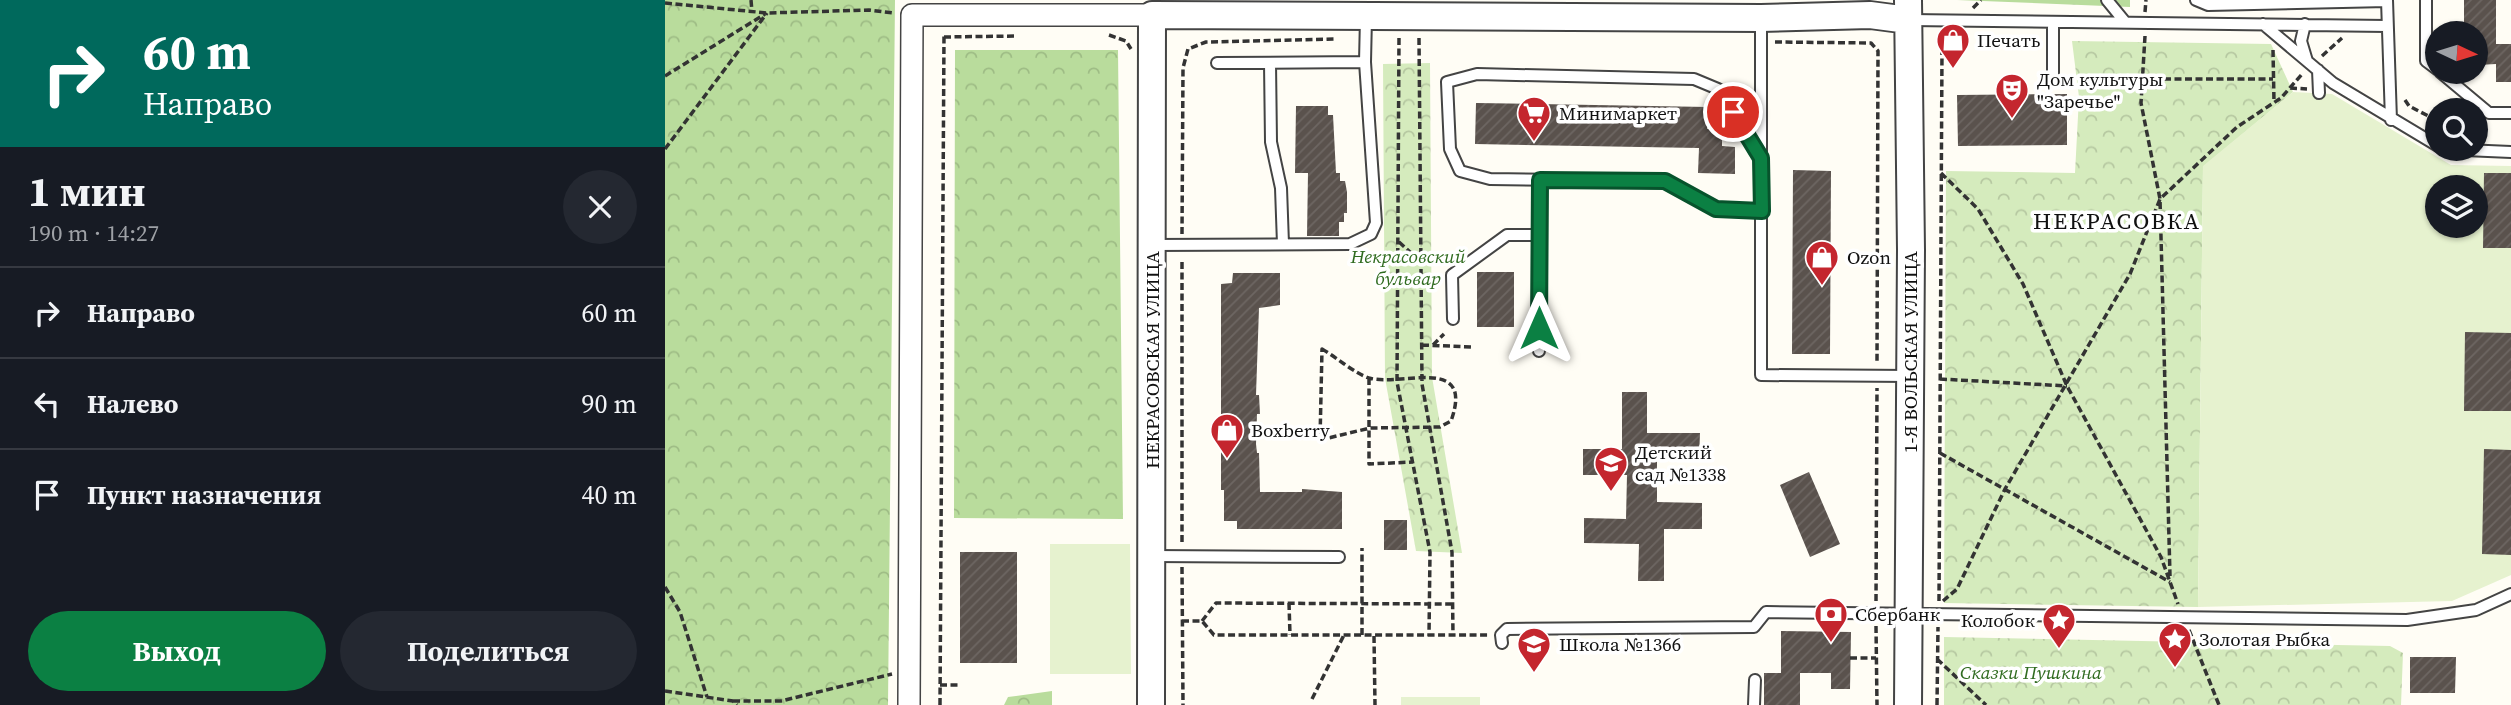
<!DOCTYPE html>
<html lang="ru">
<meta charset="utf-8">
<style>
body{margin:0;font-family:"Source Serif 4",serif;background:#242831;color:#f1f3f6;height:100vh;display:flex;flex-direction:column;font-size:26px;white-space:nowrap}
*{box-sizing:border-box;margin:0}
p{font-size:23px;color:#9ea1a6}
.icon{flex:none;width:38px;height:38px;fill:none;stroke:currentColor;stroke-width:2;stroke-linecap:round;stroke-linejoin:round}
.map{position:relative;flex:1;overflow:hidden}
.details{display:flex;flex-direction:column;background:#171b24;width:665px}
.details>*{flex:none}
.top-card{background:#00695c;color:#fff;overflow:hidden}
.needle{width:46px;rotate:94deg}
.buttons{position:absolute;left:1760px;top:21px;display:grid;gap:14px}
.buttons a{display:grid;place-items:center;width:63px;height:63px;border-radius:50%;background:#171b24;box-shadow:0 2px 5px #0004;font-size:35px}
.pin{position:absolute;display:grid;place-items:center;width:60px;height:60px;color:#fff;margin:-30px;border:4px solid #fff;border-radius:50%;box-shadow:0 2px 7px #0007}
.me{position:absolute;width:77px;margin:-38px;rotate:0deg;stroke-linejoin:round;filter:drop-shadow(0 0 5px #0008)}
.turn{display:flex;align-items:center;gap:24px;height:147px;padding:0 28px;font-size:32px}
.turn .icon{width:91px;height:91px;stroke-width:2.5}
.turn b{display:block;font-size:49px;line-height:60px}
.round{display:grid;place-items:center;flex:none;width:74px;height:74px;border-radius:37px;background:#242831}
.overview{display:flex;align-items:center;justify-content:space-between;height:119px;padding:0 28px}
h1{font-size:42px;font-weight:700;line-height:52px}
.cta{display:flex;gap:14px;margin-top:auto;padding:14px 28px}
.cta a{flex:1;height:80px;border-radius:42px;background:#0b8043;color:#fff;font-size:28px;font-weight:700;line-height:80px;text-align:center}
.cta a+a{background:#242831;color:#f1f3f6}
ul{padding:0;list-style:none}
li{display:flex;align-items:center;gap:21px;height:91px;padding:0 28px;border-top:2px solid #363941}
li div{flex:1}
li b{display:block;font-size:26px}
li em{font-style:normal}
main{display:flex;flex:1;min-height:0}
.map>svg:first-child{display:block}
.forest{fill:url(#forest-crowns)}
.park{fill:url(#park-crowns)}
.pitch{fill:#e6f2cf;fill-rule:evenodd}
.building{fill:url(#building-hatch)}
.lines{fill:none;stroke-linecap:round;stroke-linejoin:round}
.service-casing{stroke:#444;stroke-width:14}
.minor-casing{stroke:#444;stroke-width:24}
.tertiary-casing{stroke:#444;stroke-width:30}
.path{stroke:#333;stroke-width:3.5;stroke-dasharray:7 3.5;stroke-linecap:butt}
.service{stroke:#fff;stroke-width:10}
.minor{stroke:#fff;stroke-width:21}
.tertiary{stroke:#fff;stroke-width:26}
.route-casing{stroke:#07532c;stroke-width:18}
.route{stroke:#0b8043;stroke-width:12}
.labels{text-anchor:middle;dominant-baseline:central;stroke-width:7;stroke-linejoin:round;paint-order:stroke}
.poi-label{font-size:19px;fill:#111;stroke:#fff;text-anchor:start}
.park-label{font-size:19px;font-style:italic;fill:#2f6b1f;stroke:#fff}
.street-label{font-size:19px;fill:#111;stroke:#fff}
.quarter-label{font-size:23px;letter-spacing:2px;fill:#111;stroke:#fff}
</style>
<main>
<section class="details">
<div class="top-card">
<div class="turn"><svg class="icon" aria-label="right" viewBox="0 0 24 24"><path d="M7 20v-9h11M14 6l5 5-5 5"/></svg><div><b>60 m</b>Направо</div></div>
</div>
<div class="overview"><div><h1>1 мин</h1><p>190 m · 14:27</p></div><a class="round"><svg class="icon" aria-label="close" viewBox="0 0 24 24"><path d="M6 6l12 12M18 6L6 18"/></svg></a></div>
<ul>
<li><svg class="icon" aria-label="right" viewBox="0 0 24 24"><path d="M7 20v-9h11M14 6l5 5-5 5"/></svg><div><b>Направо</b></div><em>60 m</em></li>
<li><svg class="icon" aria-label="left" viewBox="0 0 24 24"><path d="M17 20v-9H6M10 6l-5 5 5 5"/></svg><div><b>Налево</b></div><em>90 m</em></li>
<li><svg class="icon" aria-label="arrive" viewBox="0 0 24 24"><path d="M6 21V4h12l-3 4 3 4H6"/></svg><div><b>Пункт назначения</b></div><em>40 m</em></li>
</ul>
<div class="cta"><a>Выход</a><a>Поделиться</a></div>
</section>
<div class="map">
<svg width="1846" height="705" viewBox="0 0 1846 705">
<defs>
<pattern id="forest-crowns" width="20" height="18" patternUnits="userSpaceOnUse" patternTransform="scale(1.75)"><rect width="20" height="18" fill="#b9dc9c"/><path d="M2 6a3 3 0 1 1 6 0M12 15a3 3 0 1 1 6 0" fill="none" stroke="#9ebc85"/></pattern>
<pattern id="park-crowns" width="20" height="18" patternUnits="userSpaceOnUse" patternTransform="scale(1.75)"><rect width="20" height="18" fill="#d5ebbd"/><path d="M2 6a3 3 0 1 1 6 0M12 15a3 3 0 1 1 6 0" fill="none" stroke="#b6c8a1"/></pattern>
<pattern id="building-hatch" width="6" height="6" patternUnits="userSpaceOnUse" patternTransform="scale(1.75)"><rect width="6" height="6" fill="#5a524d"/><path d="M-1 1l2-2M0 6l6-6M5 7l2-2" fill="none" stroke="#6d6662"/></pattern>
</defs>
<rect width="100%" height="100%" fill="#fffdf5"/>
<!-- forest -->
<path class="forest" d="M 0,0 L 230,0 L 223,705 L 0,705 Z
M 1292,0 L 1465,0 L 1465,7 Z
M 290,50 L 453,50 L 458,519 L 289,518 Z
M 387,691 L 387,705 L 339,705 L 343,697 Z"/>
<!-- park -->
<path class="park" d="M 1407,41 L 1606,44 L 1628,92 L 1538,167 L 1533,607 L 1279,603 L 1281,171 L 1410,173 L 1414,97 Z
M 765,63 L 767,377 L 797,553 L 751,551 L 720,378 L 718,64 Z
M 1279,637 L 1725,646 L 1738,653 L 1736,705 L 1279,705 Z"/>
<!-- pitch -->
<path class="pitch" d="M 1628,92 L 1667,94 L 1786,165 L 1846,166 L 1846,575 L 1787,601 L 1533,607 L 1538,166 ZM 1773,187 L 1811,187 L 1811,226 L 1773,226 Z
M 385,544 L 465,544 L 466,674 L 385,674 Z
M 736,697 L 815,697 L 815,705 L 736,705 Z"/>
<!-- building -->
<path class="building" d="M 1799,0 L 1831,0 L 1831,44 L 1846,44 L 1846,82 L 1831,82 L 1831,64 L 1813,65 L 1811,33 L 1799,33 Z
M 1402,94 L 1402,145 L 1293,146 L 1292,95 Z
M 811,103 L 1043,107 L 1042,129 L 1057,129 L 1057,146 L 1070,147 L 1070,174 L 1033,173 L 1034,148 L 810,144 Z
M 631,106 L 663,106 L 663,115 L 668,115 L 671,173 L 675,173 L 675,181 L 680,181 L 682,192 L 682,213 L 679,213 L 679,222 L 674,222 L 674,236 L 642,236 L 643,173 L 630,173 Z
M 1128,170 L 1166,171 L 1165,354 L 1127,354 Z
M 1819,173 L 1846,173 L 1846,248 L 1818,248 Z
M 812,272 L 849,272 L 849,327 L 812,327 Z
M 568,273 L 615,273 L 615,305 L 594,308 L 591,395 L 594,395 L 595,414 L 592,414 L 591,444 L 592,453 L 594,453 L 595,492 L 637,492 L 637,489 L 677,492 L 677,529 L 572,529 L 572,521 L 559,521 L 559,490 L 556,490 L 556,284 L 567,283 Z
M 1800,332 L 1846,333 L 1846,411 L 1799,411 Z
M 957,392 L 982,392 L 982,433 L 1035,433 L 1034,459 L 992,459 L 992,502 L 1037,503 L 1037,529 L 999,529 L 999,581 L 973,581 L 974,544 L 919,543 L 919,518 L 961,519 L 962,475 L 918,475 L 918,449 L 957,449 Z
M 1819,449 L 1846,450 L 1846,555 L 1817,554 Z
M 1144,472 L 1175,544 L 1145,557 L 1115,485 Z
M 719,520 L 742,520 L 742,550 L 719,550 Z
M 295,552 L 352,552 L 352,663 L 295,663 Z
M 1116,631 L 1186,632 L 1185,689 L 1166,689 L 1166,673 L 1135,673 L 1135,705 L 1099,705 L 1099,673 L 1116,673 Z
M 1745,657 L 1791,657 L 1790,693 L 1745,693 Z"/>
<g class="lines">
<defs>
<path id="service" d="M 1442,0 L 1460,22
M 1531,0 L 1543,5 L 1722,1
M 1722,0 L 1726,120
M 1761,0 L 1761,61 L 1773,70
M 1096,18 L 1096,375 L 1245,376
M 1245,20 L 1722,26
M 1388,22 L 1388,82
M 1598,24 L 1668,83 L 1773,146
M 1640,24 L 1636,41 L 1642,61
M 552,63 L 700,62
M 605,63 L 606,142 L 616,188 L 618,244
M 1653,70 L 1654,93
M 1775,72 L 1824,113 L 1846,113
M 1777,149 L 1846,152
M 1096,158 L 1053,89 L 1029,79 L 812,74 L 782,82 L 785,149 L 795,171 L 825,179 L 1000,181 L 1051,209 L 1097,211
M 486,245 L 685,244 L 706,234 L 711,223 L 700,62 L 701,17
M 788,319 L 787,275 L 842,235 L 875,235
M 874,351 L 875,180
M 487,556 L 674,557
M 837,643 L 836,635 L 842,629 L 1089,627 L 1101,612 L 1742,620 L 1811,610 L 1846,594
M 1089,705 L 1090,680"/>
<path id="minor" d="M 244,705 L 247,15 L 487,15"/>
<path id="tertiary" d="M 1243,0 L 1246,250 L 1243,705
M 486,705 L 487,15 L 1096,18 L 1205,15 L 1243,20"/>
</defs>
<!-- service casing -->
<use href="#service" class="service-casing"/>
<!-- minor casing -->
<use href="#minor" class="minor-casing"/>
<!-- tertiary casing -->
<use href="#tertiary" class="tertiary-casing"/>
<!-- path -->
<path class="path" d="M 86,0 L 87,12
M 0,3 L 102,13 L 204,10 L 228,13
M 1308,8 L 1316,0
M 1480,12 L 1481,0
M 444,35 L 461,41 L 466,49
M 1480,36 L 1476,103 L 1495,199 L 1505,576
M 279,37 L 352,36
M 734,38 L 732,382 L 765,552 L 764,636
M 754,38 L 757,384 L 787,552 L 788,636
M 1110,42 L 1206,43 L 1213,51 L 1212,363
M 1608,50 L 1609,102
M 1657,56 L 1677,38
M 0,76 L 100,14
M 1478,79 L 1608,79
M 1625,88 L 1642,89
M 1740,100 L 1744,106 L 1773,121
M 0,149 L 102,13
M 1276,173 L 1313,209 L 1358,284 L 1402,386 L 1496,557 L 1513,604
M 517,234 L 518,68 L 523,49 L 541,42 L 672,39
M 734,242 L 756,262
M 757,345 L 808,347
M 768,345 L 779,334
M 657,349 C 671,357 689,373 704,378 C 736,387 810,354 786,421 L 775,427 L 705,428 L 655,440 Z
M 704,378 L 704,464 L 748,462
M 1275,379 L 1402,386
M 1275,453 L 1505,582
M 517,542 L 517,259
M 517,567 L 518,705
M 0,587 L 15,612 L 42,697
M 1211,601 L 1212,388
M 1274,601 L 1277,51 L 1278,35 L 1280,35
M 1278,601 L 1292,589 L 1340,489 L 1465,274 L 1495,199 L 1572,127 L 1616,98 L 1638,73
M 624,603 L 625,635
M 517,621 L 537,621 L 549,635 L 824,635
M 537,621 L 551,603 L 786,604
M 1211,626 L 1212,705
M 1524,630 L 1554,705
M 697,635 L 697,548
M 709,636 L 710,705
M 1185,658 L 1211,658
M 1272,659 L 1321,705
M 275,685 L 293,685
M 0,691 L 68,701 L 72,705
M 647,699 L 679,635
M 68,701 L 116,701 L 227,674
M 275,705 L 279,35
M 1272,705 L 1273,627"/>
<!-- service -->
<use href="#service" class="service"/>
<!-- minor -->
<use href="#minor" class="minor"/>
<!-- tertiary -->
<use href="#tertiary" class="tertiary"/>
</g>
<g class="lines">
<defs>
<path id="route" d="M 874,328 L 875,180 L 1000,181 L 1051,209 L 1097,211 L 1096,158 L 1068,112"/>
</defs>
<!-- route casing -->
<use href="#route" class="route-casing"/>
<!-- route -->
<use href="#route" class="route"/>
</g>
<!-- icons -->
<defs>
<symbol id="shop-pin" viewBox="-11 -11 22 30"><path d="M0 17L-7.5 6A9.5 9.5 0 1 1 7.5 6Z" fill="#c4262e" stroke="#fff"/><path d="M-5-2.5h2.3a2.7 3.5 0 0 1 5.4 0H5L5.5 6h-11ZM-1.5-2.5h3a1.5 2.3 0 0 0-3 0Z" fill="#fff"/></symbol>
<symbol id="theatre-pin" viewBox="-11 -11 22 30"><path d="M0 17L-7.5 6A9.5 9.5 0 1 1 7.5 6Z" fill="#c4262e" stroke="#fff"/><path d="M-5-5.5Q0-4 5-5.5V0Q5 5 0 6Q-5 5-5 0ZM-3.3-2.5H-1v1.5H-3.3ZM1-2.5H3.3v1.5H1ZM-2.8 1Q0 5.5 2.8 1Z" fill="#fff"/></symbol>
<symbol id="supermarket-pin" viewBox="-11 -11 22 30"><path d="M0 17L-7.5 6A9.5 9.5 0 1 1 7.5 6Z" fill="#c4262e" stroke="#fff"/><path d="M-6-5.5h2.5l.6 2H6L4.5 2H-2.5L-4.4-4H-6ZM-1.5 3.2a1.3 1.3 0 1 0 .1 0ZM3 3.2a1.3 1.3 0 1 0 .1 0Z" fill="#fff"/></symbol>
<symbol id="school-pin" viewBox="-11 -11 22 30"><path d="M0 17L-7.5 6A9.5 9.5 0 1 1 7.5 6Z" fill="#c4262e" stroke="#fff"/><path d="M0-5L7-2L0 1L-7-2ZM-4 1L0 2.5L4 1V4Q0 6-4 4Z" fill="#fff"/></symbol>
<symbol id="bank-pin" viewBox="-11 -11 22 30"><path d="M0 17L-7.5 6A9.5 9.5 0 1 1 7.5 6Z" fill="#c4262e" stroke="#fff"/><path d="M-6-4H6V4H-6ZM0-2.3a2.3 2.3 0 1 0 0 4.6a2.3 2.3 0 1 0 0-4.6Z" fill="#fff"/></symbol>
<symbol id="sight-pin" viewBox="-11 -11 22 30"><path d="M0 17L-7.5 6A9.5 9.5 0 1 1 7.5 6Z" fill="#c4262e" stroke="#fff"/><path d="M0-6L1.8-2.2L6-1.7L2.9 1.2L3.7 5.4L0 3.3L-3.7 5.4L-2.9 1.2L-6-1.7L-1.8-2.2Z" fill="#fff"/></symbol>
</defs>
<g fill-rule="evenodd">
<use href="#shop-pin" x="1269" y="21" width="38" height="52"/>
<use href="#theatre-pin" x="1328" y="71" width="38" height="52"/>
<use href="#supermarket-pin" x="850" y="94" width="38" height="52"/>
<use href="#shop-pin" x="1138" y="238" width="38" height="52"/>
<use href="#shop-pin" x="543" y="411" width="38" height="52"/>
<use href="#school-pin" x="927" y="444" width="38" height="52"/>
<use href="#bank-pin" x="1147" y="595" width="38" height="52"/>
<use href="#sight-pin" x="1375" y="601" width="38" height="52"/>
<use href="#sight-pin" x="1491" y="620" width="38" height="52"/>
<use href="#school-pin" x="850" y="625" width="38" height="52"/>
</g>
<g class="labels">
<!-- poi labels -->
<g class="poi-label">
<text x="1312" y="40">Печать</text>
<text x="1372" y="79">Дом культуры<tspan x="1372" dy="22">"Заречье"</tspan></text>
<text x="894" y="113">Минимаркет</text>
<text x="1182" y="257">Ozon</text>
<text x="586" y="430">Boxberry</text>
<text x="970" y="452">Детский<tspan x="970" dy="22">сад №1338</tspan></text>
<text x="1190" y="614">Сбербанк</text>
<text x="1370" y="620" text-anchor="end">Колобок</text>
<text x="1534" y="639">Золотая Рыбка</text>
<text x="894" y="644">Школа №1366</text>
</g>
<!-- park labels -->
<g class="park-label">
<text x="743" y="256">Некрасовский<tspan x="743" dy="22">бульвар</tspan></text>
<text x="1366" y="672">Сказки Пушкина</text>
</g>
<!-- street labels -->
<g class="street-label">
<text transform="translate(1245 352) rotate(-90)">1-Я ВОЛЬСКАЯ УЛИЦА</text>
<text transform="translate(487 360) rotate(-90)">НЕКРАСОВСКАЯ УЛИЦА</text>
</g>
<!-- quarter labels -->
<g class="quarter-label">
<text x="1452" y="221">НЕКРАСОВКА</text>
</g>
</g>
</svg>
<div class="buttons">
<a><svg class="needle" viewBox="-14 -14 28 28"><path d="M0-13l5 13h-10z" fill="#e53935"/><path d="M0 13l5-13h-10z" fill="#9ea1a6"/></svg></a>
<a><svg class="icon" aria-label="search" viewBox="0 0 24 24"><circle cx="10" cy="10" r="6"/><path d="M15 15l6 6"/></svg></a>
<a><svg class="icon" aria-label="layers" viewBox="0 0 24 24"><path d="M12 4l9 5-9 5-9-5zM3 14l9 5 9-5"/></svg></a>
</div>
<div class="pin" style="left:1068px;top:112px;background:#d93025"><svg class="icon" aria-label="arrive" viewBox="0 0 24 24"><path d="M6 21V4h12l-3 4 3 4H6"/></svg></div>
<svg class="me" style="left:874px;top:328px" viewBox="-20 -20 40 40"><path d="M0-17L14 15 0 8-14 15z" fill="#0b8043" stroke="#fff" stroke-width="4"/></svg>
</div>
</main>
